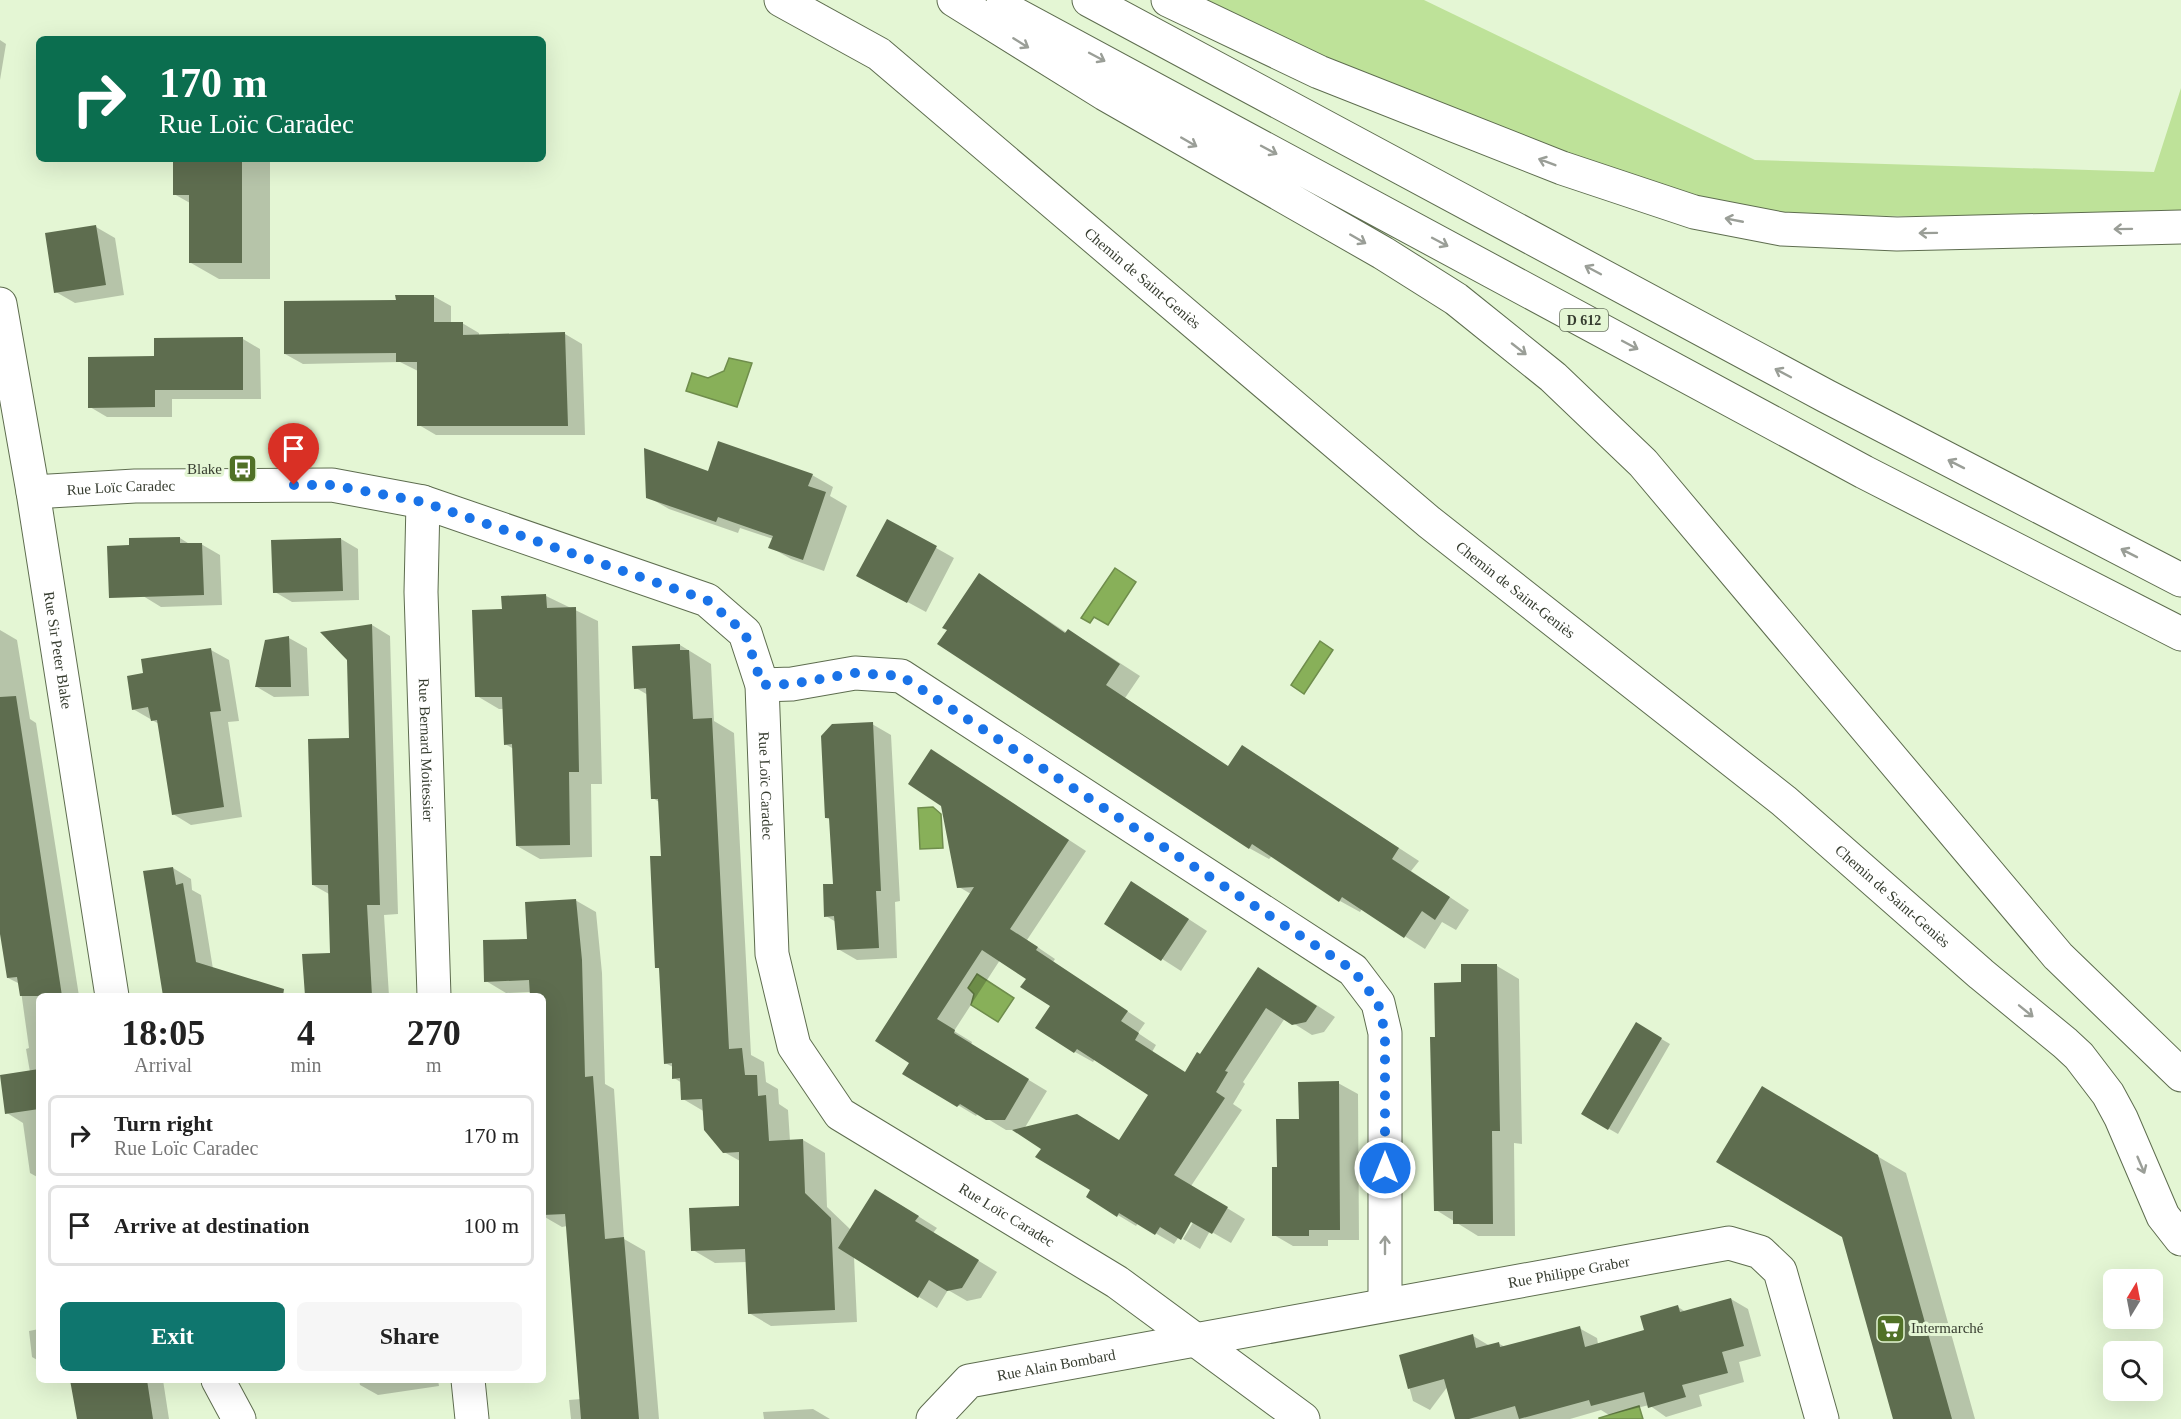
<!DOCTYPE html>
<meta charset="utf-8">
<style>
body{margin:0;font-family:Georgia,serif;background:#f6f6f6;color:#222;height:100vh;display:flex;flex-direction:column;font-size:22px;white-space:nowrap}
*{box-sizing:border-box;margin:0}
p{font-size:20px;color:#767676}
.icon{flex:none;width:33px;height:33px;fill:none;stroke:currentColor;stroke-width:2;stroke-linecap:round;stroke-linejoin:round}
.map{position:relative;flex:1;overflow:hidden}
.sheet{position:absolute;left:36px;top:993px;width:510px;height:390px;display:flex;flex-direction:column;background:#fff;border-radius:9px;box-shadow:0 6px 24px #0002}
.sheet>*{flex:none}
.guide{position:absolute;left:36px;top:36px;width:510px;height:126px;border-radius:9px;box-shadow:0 6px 24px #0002;background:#0b6e4f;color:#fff;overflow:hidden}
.needle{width:39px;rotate:10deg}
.controls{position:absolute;left:2103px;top:1269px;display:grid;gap:12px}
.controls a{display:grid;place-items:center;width:60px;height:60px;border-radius:9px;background:#fff;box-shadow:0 6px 24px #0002;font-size:30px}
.pin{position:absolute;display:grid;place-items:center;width:51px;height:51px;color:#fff;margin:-62px -26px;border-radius:50% 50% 50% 0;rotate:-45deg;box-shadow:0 0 6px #0007}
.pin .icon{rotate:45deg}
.me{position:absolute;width:66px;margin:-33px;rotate:0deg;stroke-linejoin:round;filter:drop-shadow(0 0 4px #0008)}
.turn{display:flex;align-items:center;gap:21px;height:126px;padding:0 24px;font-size:27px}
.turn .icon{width:78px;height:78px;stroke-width:2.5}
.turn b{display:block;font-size:42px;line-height:51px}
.eta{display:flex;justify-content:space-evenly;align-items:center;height:102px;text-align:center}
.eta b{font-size:36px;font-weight:700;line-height:42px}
.button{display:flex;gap:12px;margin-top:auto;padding:12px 24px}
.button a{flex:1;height:69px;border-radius:9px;background:#0f766e;color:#fff;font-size:24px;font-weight:700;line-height:69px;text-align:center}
.button a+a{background:#f6f6f6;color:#222}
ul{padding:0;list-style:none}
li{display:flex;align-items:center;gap:18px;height:81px;margin:0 12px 9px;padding:0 12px;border:3px solid #e0e0e0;border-radius:9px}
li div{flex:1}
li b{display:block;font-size:22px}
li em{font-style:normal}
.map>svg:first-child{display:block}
.green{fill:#bee299}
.water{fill:#88b059;stroke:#6f8d4c;stroke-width:1.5}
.shadow{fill:#0003;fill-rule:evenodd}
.building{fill:#5e6d4f}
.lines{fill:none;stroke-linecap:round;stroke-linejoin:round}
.minor-casing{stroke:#5e6d4f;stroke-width:35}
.trunk-casing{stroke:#5e6d4f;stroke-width:35}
.minor{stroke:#fff;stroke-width:33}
.trunk{stroke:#fff;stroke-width:33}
.oneway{stroke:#9a9e97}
.route{stroke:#1a73e8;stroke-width:10;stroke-dasharray:0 18}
.labels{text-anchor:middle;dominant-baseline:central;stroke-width:6;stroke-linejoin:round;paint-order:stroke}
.shield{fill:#e4f6d4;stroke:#6a7460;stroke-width:1.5}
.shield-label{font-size:14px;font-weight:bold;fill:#363c2f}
.street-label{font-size:15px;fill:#363c2f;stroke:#e4f6d4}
.poi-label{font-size:15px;fill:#363c2f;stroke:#e4f6d4;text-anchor:end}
</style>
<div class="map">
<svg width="2181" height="1419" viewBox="0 0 2181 1419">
<rect width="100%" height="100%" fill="#e4f6d4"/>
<!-- green -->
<path class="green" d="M 1206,0 L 1424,0 L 1755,160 L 2154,172 L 2181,88 L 2181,215 L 2159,218 L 1770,215 L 1687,198 L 1478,123 L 1312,55 Z"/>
<!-- water -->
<path class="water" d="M 729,358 L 752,363 L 737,407 L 686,391 L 692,373 L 708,378 L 724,371 Z
M 1115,568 L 1136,582 L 1108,625 L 1094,617 L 1090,623 L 1081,618 Z
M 1320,641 L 1333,650 L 1304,694 L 1291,685 Z
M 933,807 L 941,814 L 943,848 L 920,849 L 918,808 Z
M 977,974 L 1014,998 L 998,1022 L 971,1005 L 974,994 L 968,988 Z
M 1639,1406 L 1643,1419 L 1599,1419 L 1599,1418 Z"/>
<!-- shadow -->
<path class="shadow" d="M 0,40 L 6,44 L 0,80 Z
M 174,159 L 270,160 L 270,279 L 219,279 L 191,263 L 190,203 L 174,194 Z
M 96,227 L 115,238 L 124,295 L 75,303 L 56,292 Z
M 433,296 L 451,306 L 451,323 L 462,323 L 479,333 L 479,336 L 565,334 L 582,344 L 585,435 L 436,435 L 419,425 L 418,371 L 400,362 L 303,364 L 285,354 L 397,302 Z
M 243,339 L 260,349 L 261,399 L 172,399 L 172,417 L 107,417 L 90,407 L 156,358 Z
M 709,472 L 812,475 L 833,487 L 830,496 L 847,506 L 824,571 L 791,559 L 770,547 L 773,539 L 740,528 L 738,533 L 669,509 L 648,497 Z
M 888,521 L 954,558 L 926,612 L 876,585 Z
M 180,538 L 191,545 L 201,544 L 220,555 L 222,605 L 161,607 L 143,596 Z
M 341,539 L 358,549 L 359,600 L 292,602 L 275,592 Z
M 980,575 L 1067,633 L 1068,631 L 1089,643 L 1140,676 L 1125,698 L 1229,767 L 1243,747 L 1419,861 L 1411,871 L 1469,910 L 1456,930 L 1442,922 L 1425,949 L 1362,909 L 1360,912 L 1340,901 L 1272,856 L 1269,859 L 1249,848 Z
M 546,596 L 598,621 L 602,784 L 591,784 L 592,857 L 540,859 L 517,846 L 514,749 L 505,744 L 504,709 L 499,709 L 477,696 L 503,610 Z
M 372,625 L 390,636 L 398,914 L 384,915 L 389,996 L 307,996 L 331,954 L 329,894 L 313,885 L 351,740 Z
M 0,630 L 17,640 L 30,719 L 36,723 L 79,996 L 39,996 L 39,1178 L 30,1173 L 23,1123 L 7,1113 L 30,1072 L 26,1049 L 29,1048 L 20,984 L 8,978 L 0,924 Z
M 289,638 L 307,648 L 309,696 L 274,697 L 257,687 L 266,641 Z
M 680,645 L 711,664 L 714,721 L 734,733 L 751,1055 L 764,1062 L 766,1082 L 778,1089 L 779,1104 L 788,1110 L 790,1141 L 803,1140 L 825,1153 L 827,1207 L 851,1230 L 894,1201 L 937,1228 L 933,1233 L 997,1272 L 981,1298 L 967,1301 L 948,1290 L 937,1308 L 854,1257 L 857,1322 L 771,1326 L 749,1313 L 747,1262 L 715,1263 L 693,1250 L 740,1208 L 740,1161 L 724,1152 L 705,1112 L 683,1099 L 682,1083 L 674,1078 L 673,1067 L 665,1063 L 660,969 L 657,967 L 663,857 L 659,802 L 653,798 L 648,695 L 636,688 Z
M 211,650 L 229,660 L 239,721 L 228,722 L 242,817 L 191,825 L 173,814 L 159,724 L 133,709 Z
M 872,724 L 891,735 L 900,901 L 895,902 L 897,958 L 857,960 L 838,949 L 836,922 L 826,916 L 835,885 L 831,820 L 826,818 Z
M 949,762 L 1086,851 L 1027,940 L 1055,959 L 1053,962 L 1145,1023 L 1138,1033 L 1156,1045 L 1152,1052 L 1186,1073 L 1276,979 L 1335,1017 L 1324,1032 L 1312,1035 L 1285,1018 L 1243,1082 L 1245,1084 L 1233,1104 L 1242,1110 L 1191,1186 L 1245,1219 L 1231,1243 L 1210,1231 L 1200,1249 L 1183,1239 L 1197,1216 L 1194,1214 L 1174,1244 L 1138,1223 L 1136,1226 L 1088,1197 L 1092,1190 L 1043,1148 L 1014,1130 L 1006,1130 L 978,1113 L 976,1116 L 905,1073 L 911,1062 L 971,894 L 959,887 ZM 1000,960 L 1028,978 L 1052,1005 L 1075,1052 L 1093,1062 L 1095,1059 L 1150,1095 L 1119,1141 L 1024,1129 L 1047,1091 L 971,1045 L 972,1042 L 954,1031 Z
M 173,868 L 191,879 L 192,890 L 201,895 L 213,969 L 265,996 L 164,996 Z
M 1150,894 L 1207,931 L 1181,971 L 1106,923 Z
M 575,900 L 596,912 L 602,973 L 605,1084 L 614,1089 L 624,1239 L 645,1251 L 659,1419 L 571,1419 L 569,1400 L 581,1399 L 567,1226 L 562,1227 L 543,1216 L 543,996 L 531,996 L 531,992 L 506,993 L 486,981 Z
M 1497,966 L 1519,979 L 1522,1144 L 1514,1143 L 1515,1236 L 1478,1236 L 1436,1210 L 1437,1039 L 1462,984 Z
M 1636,1024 L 1670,1044 L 1618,1134 L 1583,1114 Z
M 1338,1083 L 1358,1094 L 1359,1240 L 1328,1240 L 1328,1246 L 1293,1246 L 1274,1235 L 1278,1168 L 1300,1120 Z
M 1790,1105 L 1906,1173 L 1975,1419 L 1895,1419 L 1844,1236 Z
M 1731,1299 L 1748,1309 L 1761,1356 L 1739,1362 L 1744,1382 L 1699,1395 L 1702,1406 L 1666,1417 L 1649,1405 L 1609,1415 L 1601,1410 L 1570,1419 L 1457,1419 L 1448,1386 L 1430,1410 L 1413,1401 L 1401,1356 L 1473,1336 L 1490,1346 L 1498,1343 L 1505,1347 L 1579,1328 L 1597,1338 L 1598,1344 L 1646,1331 L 1678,1307 L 1686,1312 Z
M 39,1329 L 39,1361 L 32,1357 L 29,1331 Z
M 71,1380 L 163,1380 L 169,1419 L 78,1419 Z
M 359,1380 L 438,1380 L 439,1386 L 378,1395 L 360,1385 Z
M 813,1409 L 830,1419 L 764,1419 L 763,1412 Z"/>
<!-- building -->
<path class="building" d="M 173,159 L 242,159 L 242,263 L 189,263 L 189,195 L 173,195 Z
M 96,225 L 106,285 L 54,293 L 45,233 Z
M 395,295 L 434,295 L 434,322 L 463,322 L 463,335 L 565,332 L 568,426 L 417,426 L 417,362 L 396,362 L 396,353 L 284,354 L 284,301 L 396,300 Z
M 243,337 L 243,390 L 155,390 L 155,407 L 88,408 L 88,357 L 154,356 L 154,338 Z
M 718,441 L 813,474 L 808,486 L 826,492 L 803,560 L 768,548 L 773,536 L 718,517 L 716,522 L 646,498 L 644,448 L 708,471 Z
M 887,519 L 937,546 L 907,603 L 856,576 Z
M 180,537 L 180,543 L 202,543 L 204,595 L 109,598 L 107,546 L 129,545 L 129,538 Z
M 341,538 L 343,591 L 273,593 L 271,540 Z
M 979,573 L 1065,633 L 1068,629 L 1120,664 L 1106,685 L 1228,766 L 1242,745 L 1399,848 L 1392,859 L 1450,897 L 1435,920 L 1422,911 L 1404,938 L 1342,897 L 1339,902 L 1252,844 L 1249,849 L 937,644 L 947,630 L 942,628 Z
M 546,594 L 547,608 L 576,607 L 579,772 L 569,772 L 570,845 L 516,846 L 512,744 L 504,745 L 502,697 L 475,697 L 472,610 L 502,609 L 501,596 Z
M 372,624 L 380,905 L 367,905 L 372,996 L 305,996 L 302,954 L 330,953 L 328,885 L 312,885 L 308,739 L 349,738 L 347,660 L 320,632 Z
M 289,636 L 291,687 L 255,687 L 265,640 Z
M 680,644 L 680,650 L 689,650 L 693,719 L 712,718 L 729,1049 L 742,1048 L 745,1075 L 757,1075 L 758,1096 L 766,1095 L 769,1141 L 803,1139 L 805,1193 L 831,1218 L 835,1310 L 748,1314 L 745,1249 L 691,1251 L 689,1208 L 739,1206 L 739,1152 L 723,1153 L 704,1130 L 702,1099 L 681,1100 L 680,1078 L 672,1079 L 672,1063 L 664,1064 L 659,968 L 655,968 L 650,856 L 661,856 L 658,799 L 651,799 L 646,688 L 634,689 L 632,646 Z
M 211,648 L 221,711 L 210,712 L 224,807 L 172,815 L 157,720 L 151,721 L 148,707 L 132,710 L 127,676 L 143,673 L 141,659 Z
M 16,696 L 31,792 L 62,996 L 20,996 L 17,977 L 7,978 L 0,934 L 0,697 Z
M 873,722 L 881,891 L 876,891 L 879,948 L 837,950 L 834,916 L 824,917 L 823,884 L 833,884 L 829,818 L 825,818 L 821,736 L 832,724 Z
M 931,749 L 1069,840 L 1010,929 L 1038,947 L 1036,950 L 1128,1011 L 1121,1021 L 1139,1033 L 1135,1040 L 1185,1072 L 1197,1052 L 1200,1054 L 1258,967 L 1317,1006 L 1306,1022 L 1292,1025 L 1266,1008 L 1225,1071 L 1228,1072 L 1216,1092 L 1225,1098 L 1174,1175 L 1228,1207 L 1212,1234 L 1191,1222 L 1181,1240 L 1160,1227 L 1155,1235 L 1119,1213 L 1117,1217 L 1086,1197 L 1090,1190 L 1035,1157 L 1041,1149 L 1012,1130 L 1077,1114 L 1119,1140 L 1148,1095 L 1077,1049 L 1074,1053 L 1035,1028 L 1050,1006 L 1020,987 L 1026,979 L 982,950 L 937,1019 L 955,1030 L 954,1033 L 1029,1079 L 1005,1120 L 986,1120 L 960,1104 L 957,1107 L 902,1074 L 909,1063 L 875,1041 L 974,887 L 957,888 L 941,806 L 908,784 Z
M 173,867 L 176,885 L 183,883 L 196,962 L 284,989 L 283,996 L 163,996 L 143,871 Z
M 1131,881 L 1189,919 L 1161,961 L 1104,924 Z
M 576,899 L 582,960 L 585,1077 L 593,1076 L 605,1239 L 624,1237 L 639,1419 L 581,1419 L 565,1214 L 543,1215 L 543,996 L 530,996 L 529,980 L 484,982 L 483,940 L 527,939 L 525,902 Z
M 1461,964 L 1497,964 L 1500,1131 L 1492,1131 L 1493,1224 L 1453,1224 L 1453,1211 L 1434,1211 L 1430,1037 L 1435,1037 L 1434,983 L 1461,982 Z
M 1636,1022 L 1662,1038 L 1608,1130 L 1581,1114 Z
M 39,1069 L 39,1109 L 5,1114 L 0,1075 Z
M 1339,1081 L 1340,1230 L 1309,1230 L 1309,1236 L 1272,1236 L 1272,1167 L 1277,1167 L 1276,1119 L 1299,1119 L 1298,1082 Z
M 1762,1086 L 1878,1155 L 1952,1419 L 1893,1419 L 1842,1237 L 1716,1162 Z
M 875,1189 L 919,1216 L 915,1221 L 979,1260 L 962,1288 L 947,1291 L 929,1280 L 918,1298 L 838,1248 Z
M 1731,1298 L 1744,1346 L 1722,1352 L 1728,1373 L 1682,1385 L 1686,1397 L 1648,1408 L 1644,1392 L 1591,1406 L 1589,1400 L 1519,1419 L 1515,1406 L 1469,1419 L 1455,1419 L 1444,1379 L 1408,1389 L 1399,1355 L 1473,1334 L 1476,1348 L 1499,1342 L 1500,1347 L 1580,1326 L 1585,1347 L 1644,1330 L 1640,1316 L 1678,1305 L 1680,1312 Z
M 70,1380 L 147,1380 L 153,1419 L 77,1419 Z"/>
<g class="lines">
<defs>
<g id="minor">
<path id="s1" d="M 781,0 L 879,54 L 1429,522 L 1784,801 L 1981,974 L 2065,1043 L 2079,1056 L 2108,1094 L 2121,1118 L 2163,1216 L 2181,1239"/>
<path id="s2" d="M 0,304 L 33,492 L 112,996"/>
<path id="s3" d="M 33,492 L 135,486 L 332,485 L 423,502 L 707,600 L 745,633 L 762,685 L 772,954 L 794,1046 L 840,1114 L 1117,1282 L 1303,1419"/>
<path id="s4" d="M 423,502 L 421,592 L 434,996"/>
<path d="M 762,685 L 792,684 L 855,673 L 901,676 L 1353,970 L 1378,1003 L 1385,1033 L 1385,1303"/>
<path d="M 218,1380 L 239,1419"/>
<path d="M 468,1380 L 472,1419"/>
<path id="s5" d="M 933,1419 L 969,1381 L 1729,1243 L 1760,1252 L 1780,1271 L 1822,1419"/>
</g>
<path id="trunk" d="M 954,0 L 1105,94 L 1383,253 L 1456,299 L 1553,377 L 1643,463 L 2058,956 L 2181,1075
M 1089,0 L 1826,396 L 2181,580
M 1168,0 L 1319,72 L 1562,168 L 1694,212 L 1782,229 L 1897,234 L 2181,227
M 1002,7 L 1864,472 L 2181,634"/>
</defs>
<!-- minor casing -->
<use href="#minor" class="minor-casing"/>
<!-- trunk casing -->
<use href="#trunk" class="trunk-casing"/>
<!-- minor -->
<use href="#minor" class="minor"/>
<!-- trunk -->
<use href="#trunk" class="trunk"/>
</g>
<!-- one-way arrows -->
<defs><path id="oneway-shaft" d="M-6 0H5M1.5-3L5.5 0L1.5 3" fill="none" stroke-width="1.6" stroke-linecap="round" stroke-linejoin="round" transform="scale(1.5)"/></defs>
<g class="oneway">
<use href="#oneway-shaft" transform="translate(1021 43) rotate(32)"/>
<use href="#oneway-shaft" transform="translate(1097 57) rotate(28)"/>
<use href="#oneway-shaft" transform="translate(1189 142) rotate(30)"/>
<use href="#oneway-shaft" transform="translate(1269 150) rotate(28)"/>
<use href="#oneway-shaft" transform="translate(1547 162) rotate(-159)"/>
<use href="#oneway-shaft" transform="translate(1734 220) rotate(-169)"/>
<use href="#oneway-shaft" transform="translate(2123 229) rotate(179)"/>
<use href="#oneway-shaft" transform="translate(1928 233) rotate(179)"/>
<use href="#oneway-shaft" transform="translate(1358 239) rotate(30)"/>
<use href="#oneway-shaft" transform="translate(1440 242) rotate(28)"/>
<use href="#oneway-shaft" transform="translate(1593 270) rotate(-152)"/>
<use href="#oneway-shaft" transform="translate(1630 345) rotate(28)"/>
<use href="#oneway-shaft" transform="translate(1519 349) rotate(38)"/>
<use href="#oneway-shaft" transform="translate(1783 373) rotate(-152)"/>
<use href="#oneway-shaft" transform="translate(1956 464) rotate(-153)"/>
<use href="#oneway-shaft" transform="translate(2129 553) rotate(-153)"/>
<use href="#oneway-shaft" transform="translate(2026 1011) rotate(39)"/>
<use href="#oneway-shaft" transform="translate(2141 1165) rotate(67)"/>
<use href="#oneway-shaft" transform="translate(1385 1245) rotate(-90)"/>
</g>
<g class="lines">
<!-- route -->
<path class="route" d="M 294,485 L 332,485 L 423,502 L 707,600 L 745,633 L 762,685 L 792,684 L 855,673 L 901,676 L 1353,970 L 1378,1003 L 1385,1033 L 1385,1168"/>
</g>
<!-- icons -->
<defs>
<symbol id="bus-square" viewBox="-11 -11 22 22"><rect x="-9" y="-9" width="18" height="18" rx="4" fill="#517127" stroke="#e4f6d4"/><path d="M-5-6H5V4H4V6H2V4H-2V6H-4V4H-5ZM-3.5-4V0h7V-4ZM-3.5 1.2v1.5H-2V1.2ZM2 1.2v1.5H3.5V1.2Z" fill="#fff"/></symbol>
<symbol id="supermarket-square" viewBox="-11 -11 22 22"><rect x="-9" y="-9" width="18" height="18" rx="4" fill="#517127" stroke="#e4f6d4"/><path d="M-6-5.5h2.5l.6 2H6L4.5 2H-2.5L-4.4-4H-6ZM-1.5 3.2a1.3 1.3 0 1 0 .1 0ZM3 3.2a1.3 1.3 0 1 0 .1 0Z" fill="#fff"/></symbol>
</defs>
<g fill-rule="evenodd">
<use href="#bus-square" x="226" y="452" width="33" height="33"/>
<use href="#supermarket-square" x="1874" y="1312" width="33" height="33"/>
</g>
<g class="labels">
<!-- shield labels -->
<rect class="shield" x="1560" y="309" width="48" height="22" rx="4.5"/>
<g class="shield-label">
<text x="1584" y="320">D 612</text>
</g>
<!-- street labels -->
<g class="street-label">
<text stroke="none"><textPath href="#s1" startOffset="458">Chemin de Saint-Geniès</textPath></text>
<text stroke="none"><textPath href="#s3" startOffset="88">Rue Loïc Caradec</textPath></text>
<text stroke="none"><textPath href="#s1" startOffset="944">Chemin de Saint-Geniès</textPath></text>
<text stroke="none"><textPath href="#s2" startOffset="351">Rue Sir Peter Blake</textPath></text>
<text stroke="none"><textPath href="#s4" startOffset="248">Rue Bernard Moitessier</textPath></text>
<text stroke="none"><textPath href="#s3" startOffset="898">Rue Loïc Caradec</textPath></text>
<text stroke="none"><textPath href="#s1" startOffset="1430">Chemin de Saint-Geniès</textPath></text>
<text stroke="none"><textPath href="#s3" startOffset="1438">Rue Loïc Caradec</textPath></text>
<text stroke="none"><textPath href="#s5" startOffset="662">Rue Philippe Graber</textPath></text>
<text stroke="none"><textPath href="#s5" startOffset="141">Rue Alain Bombard</textPath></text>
</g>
<!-- poi labels -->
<g class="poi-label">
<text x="222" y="469">Blake</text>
<text x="1911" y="1328" text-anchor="start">Intermarché</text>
</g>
</g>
</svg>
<div class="controls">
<a><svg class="needle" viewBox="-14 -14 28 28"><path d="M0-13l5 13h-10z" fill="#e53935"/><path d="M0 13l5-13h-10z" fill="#767676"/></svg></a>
<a><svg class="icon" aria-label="search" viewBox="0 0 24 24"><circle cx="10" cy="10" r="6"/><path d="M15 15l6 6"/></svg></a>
</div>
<div class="pin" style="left:294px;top:485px;background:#d93025"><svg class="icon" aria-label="arrive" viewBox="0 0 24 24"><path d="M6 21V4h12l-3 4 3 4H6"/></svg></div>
<svg class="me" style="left:1385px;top:1168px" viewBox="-20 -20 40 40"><circle r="17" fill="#1a73e8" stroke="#fff" stroke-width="3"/><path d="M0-11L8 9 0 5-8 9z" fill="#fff"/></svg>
<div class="guide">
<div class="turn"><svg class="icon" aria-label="right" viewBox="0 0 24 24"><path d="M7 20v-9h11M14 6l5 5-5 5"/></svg><div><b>170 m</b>Rue Loïc Caradec</div></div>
</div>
<section class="sheet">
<div class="eta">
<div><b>18:05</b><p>Arrival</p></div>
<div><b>4</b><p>min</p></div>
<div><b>270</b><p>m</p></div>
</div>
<ul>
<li><svg class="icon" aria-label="right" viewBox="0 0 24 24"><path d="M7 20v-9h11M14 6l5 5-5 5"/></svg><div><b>Turn right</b><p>Rue Loïc Caradec</p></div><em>170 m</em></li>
<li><svg class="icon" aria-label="arrive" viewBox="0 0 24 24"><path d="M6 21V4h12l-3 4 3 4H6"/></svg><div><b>Arrive at destination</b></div><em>100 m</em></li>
</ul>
<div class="button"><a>Exit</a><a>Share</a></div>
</section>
</div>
